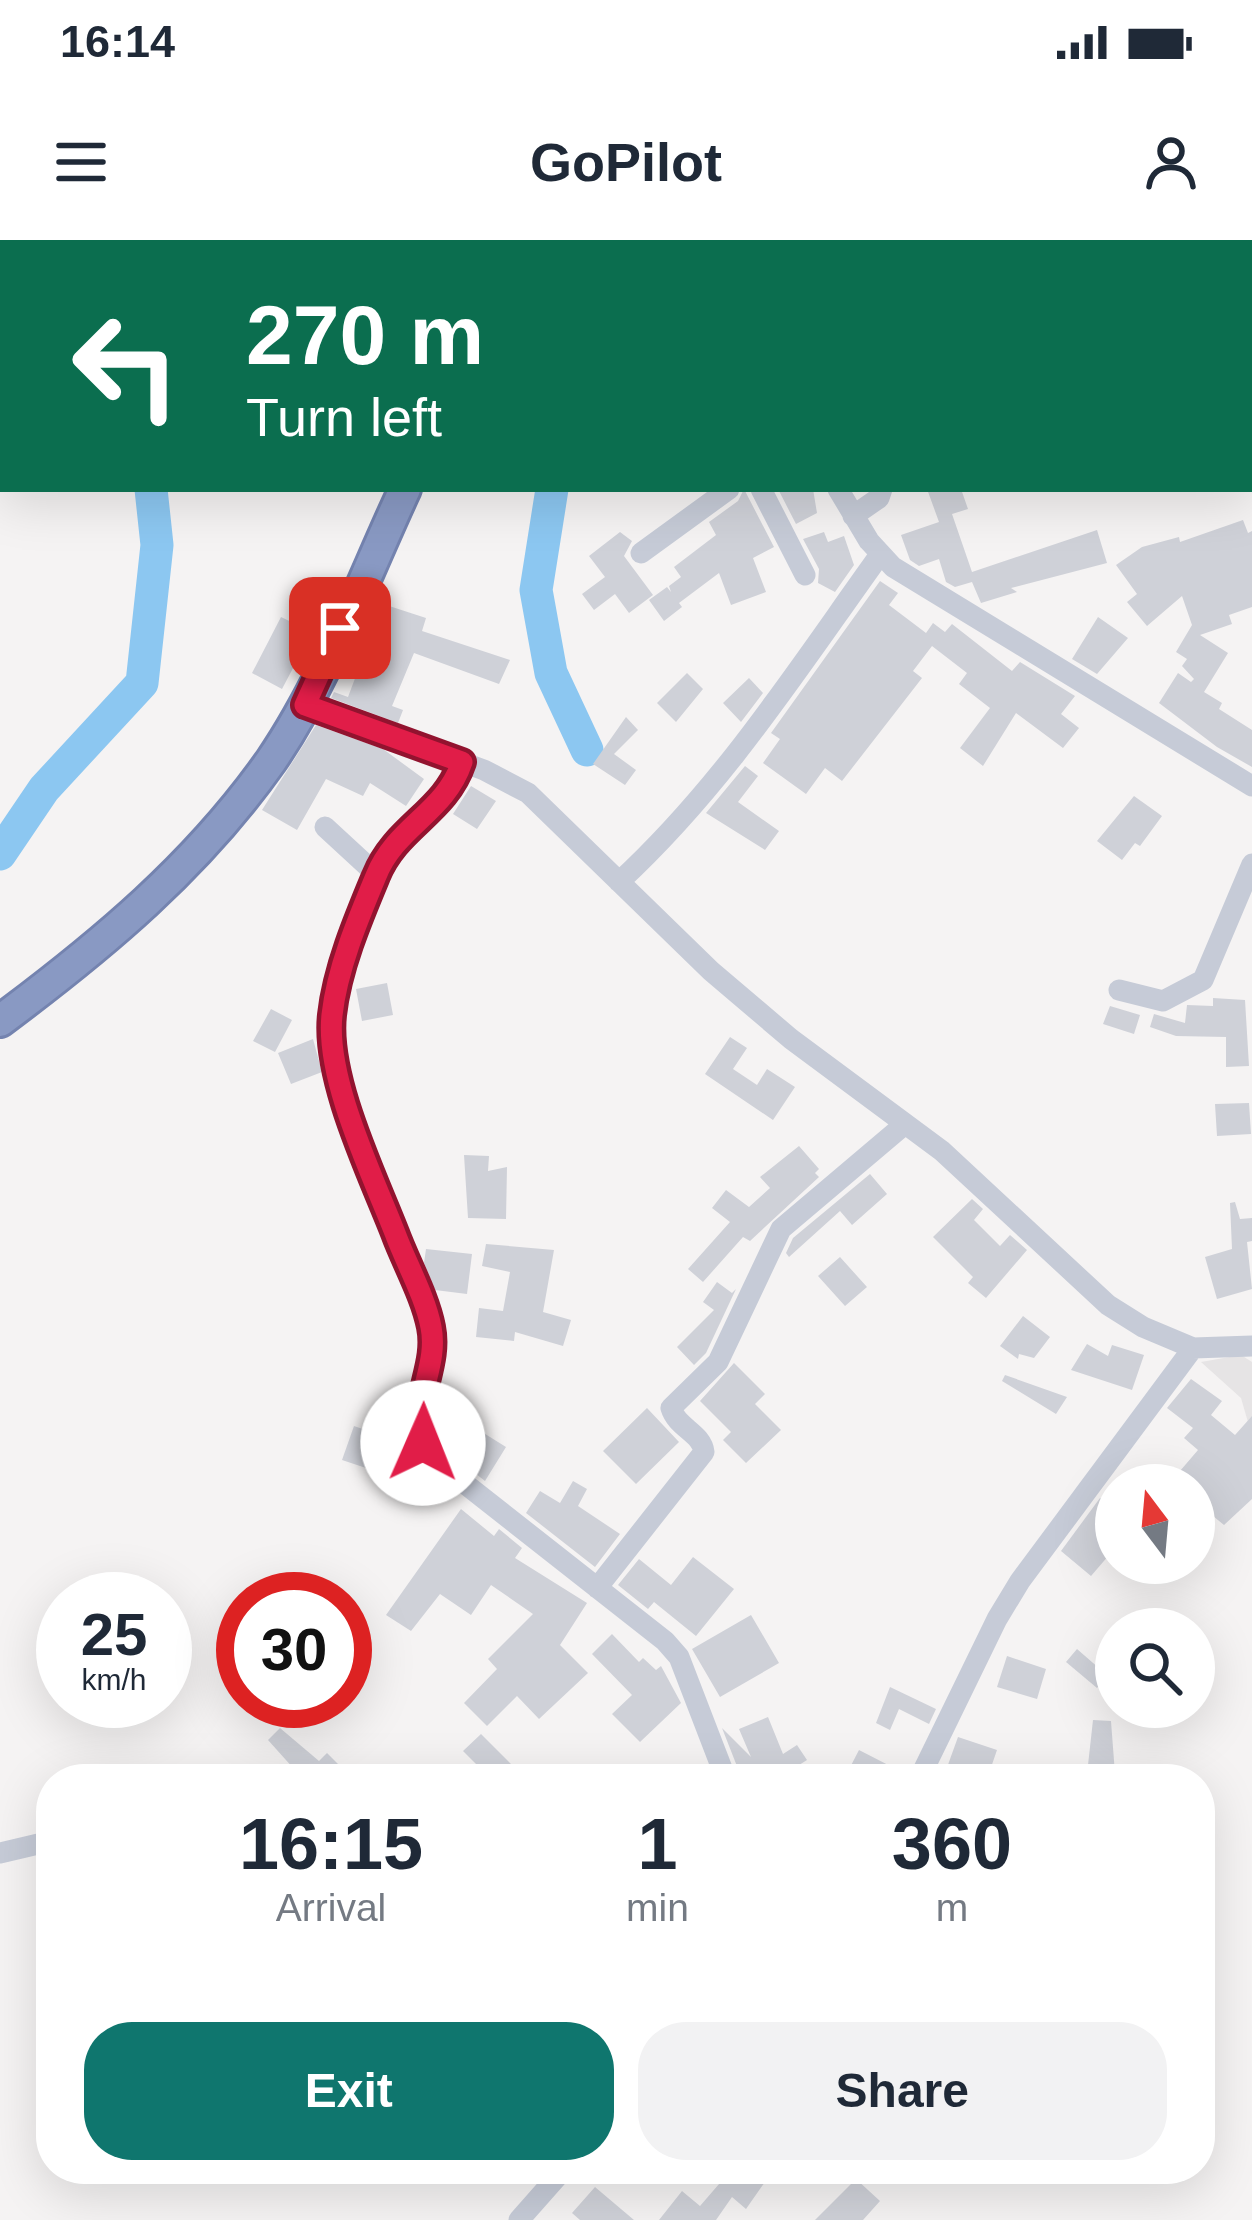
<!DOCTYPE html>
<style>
body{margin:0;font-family:Helvetica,sans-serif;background:#f2f2f3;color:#1f2937;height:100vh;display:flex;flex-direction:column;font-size:45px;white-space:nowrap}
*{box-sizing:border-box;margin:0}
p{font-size:39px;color:#747a83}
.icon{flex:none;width:66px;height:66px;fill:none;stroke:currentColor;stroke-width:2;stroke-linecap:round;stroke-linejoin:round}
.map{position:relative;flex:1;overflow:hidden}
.side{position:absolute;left:36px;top:1524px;width:1179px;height:420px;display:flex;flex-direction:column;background:#fff;border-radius:48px;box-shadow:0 12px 48px #0002}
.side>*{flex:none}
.hud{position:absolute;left:0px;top:0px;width:1254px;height:252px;box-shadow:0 12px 48px #0002;background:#0b6e4f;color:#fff;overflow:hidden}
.needle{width:78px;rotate:344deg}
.fabs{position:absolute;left:1095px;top:1224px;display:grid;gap:24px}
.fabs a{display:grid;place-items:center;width:120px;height:120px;border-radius:50%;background:#fff;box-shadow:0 12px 48px #0002;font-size:60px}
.speed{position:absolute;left:36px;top:1332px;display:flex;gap:24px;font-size:60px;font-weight:700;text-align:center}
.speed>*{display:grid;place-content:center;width:156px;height:156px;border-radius:50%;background:#fff;box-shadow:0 12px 48px #0002;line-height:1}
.speed small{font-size:30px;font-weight:400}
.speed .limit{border:18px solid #d22;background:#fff;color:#111}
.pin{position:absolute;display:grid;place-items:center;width:102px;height:102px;color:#fff;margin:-51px;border-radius:24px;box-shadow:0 6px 18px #0006}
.me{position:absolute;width:132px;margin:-66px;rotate:1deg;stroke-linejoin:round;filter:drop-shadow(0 0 9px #0008)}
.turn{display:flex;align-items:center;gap:42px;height:252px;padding:0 48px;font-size:54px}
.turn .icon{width:156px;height:156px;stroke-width:2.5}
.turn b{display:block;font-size:84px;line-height:102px}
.eta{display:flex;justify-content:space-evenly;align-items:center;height:204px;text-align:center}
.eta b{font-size:72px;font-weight:600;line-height:84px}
.button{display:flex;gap:24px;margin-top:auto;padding:24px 48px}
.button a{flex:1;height:138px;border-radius:48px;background:#0f766e;color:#fff;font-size:48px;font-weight:600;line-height:138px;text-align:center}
.button a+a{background:#f2f2f3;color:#1f2937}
.status{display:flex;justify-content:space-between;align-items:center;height:84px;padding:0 60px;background:#fff;direction:ltr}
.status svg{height:33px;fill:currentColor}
header{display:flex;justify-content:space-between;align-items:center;height:156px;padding:0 48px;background:#fff;font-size:54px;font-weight:600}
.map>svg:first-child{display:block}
.education{fill:#e6e4e5}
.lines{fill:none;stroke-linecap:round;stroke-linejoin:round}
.canal{stroke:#8cc7f1;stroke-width:21}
.river{stroke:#8cc7f1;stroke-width:33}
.building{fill:#cfd1d8}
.highway-casing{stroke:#7483af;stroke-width:36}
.minor{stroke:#c6cbd7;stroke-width:21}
.highway{stroke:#8999c3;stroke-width:30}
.route-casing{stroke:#92132f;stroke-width:30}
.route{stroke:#e11d48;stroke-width:21}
</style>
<div class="status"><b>16:14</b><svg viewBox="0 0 49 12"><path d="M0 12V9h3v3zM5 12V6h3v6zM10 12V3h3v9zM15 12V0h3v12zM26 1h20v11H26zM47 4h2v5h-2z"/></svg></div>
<header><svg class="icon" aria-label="menu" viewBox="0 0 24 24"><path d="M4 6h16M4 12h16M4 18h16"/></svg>GoPilot<svg class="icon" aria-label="person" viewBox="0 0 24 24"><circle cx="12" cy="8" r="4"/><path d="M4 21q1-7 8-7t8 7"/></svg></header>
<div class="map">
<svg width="1252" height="1980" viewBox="0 0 1252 1980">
<rect width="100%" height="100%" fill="#f5f3f3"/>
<!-- education -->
<path class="education" d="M 1241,1115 L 1252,1122 L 1252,1196 L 1241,1158 L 1201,1122 Z"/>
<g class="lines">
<!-- canal -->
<path class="canal" d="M 108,3 L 114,0"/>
<!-- river -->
<path class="river" d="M 325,0 L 325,3
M 562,3 L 563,0
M 0,31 L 3,31
M 552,249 L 536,350 L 551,433 L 587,510
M 0,614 L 44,549 L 142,443 L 157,305 L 151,249"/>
</g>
<!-- building -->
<path class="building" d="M 744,249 L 774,307 L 753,318 L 766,352 L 731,365 L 719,333 L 679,363 L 682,367 L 664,381 L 649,360 L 667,347 L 671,352 L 669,346 L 681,337 L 674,327 L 716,295 L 709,282 L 738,261 Z
M 778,249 L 813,249 L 817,273 L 796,284 Z
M 927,249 L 961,249 L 968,269 L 952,274 L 972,332 L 1097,290 L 1107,323 L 1011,348 L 1017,352 L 981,363 L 972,342 L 955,347 L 946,342 L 939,319 L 919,326 L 910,320 L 901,295 L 939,282 Z
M 1243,280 L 1248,293 L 1252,291 L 1252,367 L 1229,375 L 1232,384 L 1200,395 L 1228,413 L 1204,452 L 1222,463 L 1219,469 L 1252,490 L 1252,527 L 1217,507 L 1159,463 L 1178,433 L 1191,442 L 1194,439 L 1182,426 L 1187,419 L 1176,412 L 1192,385 L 1182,356 L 1147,386 L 1127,362 L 1137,354 L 1116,325 L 1142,307 L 1179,297 L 1180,302 Z
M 620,292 L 632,301 L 624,316 L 653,355 L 629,373 L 615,354 L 594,370 L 582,354 L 605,337 L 589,316 Z
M 824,292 L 828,302 L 844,296 L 854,325 L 835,352 L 818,343 L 819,329 L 803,299 Z
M 880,341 L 898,353 L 889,365 L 926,393 L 933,383 L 945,392 L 952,384 L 1012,431 L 1020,422 L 1075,456 L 1061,474 L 1079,488 L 1063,508 L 1016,473 L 983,526 L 960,508 L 990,468 L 959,444 L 967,433 L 932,406 L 913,431 L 922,438 L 842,541 L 825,528 L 806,554 L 763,523 L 780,499 L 771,493 Z
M 383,364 L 426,378 L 422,391 L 510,420 L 499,444 L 414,413 L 392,466 L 403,470 L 398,483 L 331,458 L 334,452 L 348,457 Z
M 281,377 L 312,392 L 282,449 L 252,433 Z
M 1098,377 L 1128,398 L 1097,434 L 1072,419 Z
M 687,433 L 703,449 L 676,482 L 657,463 Z
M 749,438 L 763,453 L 741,482 L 723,463 Z
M 626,477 L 638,490 L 614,514 L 636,530 L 625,545 L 593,524 Z
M 316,485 L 383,509 L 424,539 L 406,566 L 370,543 L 363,556 L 326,539 L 297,590 L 262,570 Z
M 745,526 L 758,536 L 738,562 L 779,591 L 765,610 L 706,573 Z
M 471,546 L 496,561 L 477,589 L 453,574 Z
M 1134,556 L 1162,576 L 1140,606 L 1135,603 L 1122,620 L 1097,601 Z
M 387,743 L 393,775 L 362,781 L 356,749 Z
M 1213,758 L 1245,760 L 1249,826 L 1226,827 L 1226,797 L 1176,796 L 1150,787 L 1154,774 L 1185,783 L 1187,765 L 1213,766 Z
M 1110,766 L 1140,775 L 1134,794 L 1103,784 Z
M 271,769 L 292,780 L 275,812 L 253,801 Z
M 730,797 L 747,808 L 733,829 L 757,845 L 767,829 L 795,847 L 773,880 L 705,834 Z
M 313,799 L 322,832 L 291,844 L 278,813 Z
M 1249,863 L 1251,894 L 1217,896 L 1215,864 Z
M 799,906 L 819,929 L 815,933 L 819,937 L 750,1001 L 743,997 L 703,1042 L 688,1029 L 730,982 L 712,968 L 726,950 L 749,967 L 770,948 L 760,937 Z
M 464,915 L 489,916 L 488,931 L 507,927 L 506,979 L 468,978 Z
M 870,934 L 887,954 L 852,985 L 840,971 L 789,1017 L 786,1013 L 793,998 Z
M 972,959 L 983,969 L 974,980 L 1000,1006 L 1010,995 L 1027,1010 L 986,1058 L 968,1043 L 973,1037 L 933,997 Z
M 1235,962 L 1240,979 L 1252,978 L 1252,1001 L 1247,1002 L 1252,1049 L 1217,1059 L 1205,1017 L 1232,1009 L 1230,963 Z
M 486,1004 L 554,1010 L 543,1072 L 571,1080 L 563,1106 L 515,1092 L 514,1101 L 476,1097 L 479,1068 L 503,1071 L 510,1032 L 482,1026 Z
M 426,1009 L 472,1014 L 467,1054 L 435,1050 L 424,1023 Z
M 840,1017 L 867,1047 L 845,1066 L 818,1036 Z
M 717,1042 L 732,1053 L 736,1049 L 706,1113 L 694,1125 L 677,1107 L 714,1070 L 703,1062 Z
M 1023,1076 L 1050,1097 L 1034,1118 L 1019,1114 L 1018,1119 L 1000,1106 Z
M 1087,1104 L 1108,1116 L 1112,1105 L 1144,1115 L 1132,1150 L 1071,1130 Z
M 734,1123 L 765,1154 L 755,1164 L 781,1190 L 746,1223 L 723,1200 L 731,1192 L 700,1161 Z
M 1005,1135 L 1067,1157 L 1056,1174 L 1002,1141 Z
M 1191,1139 L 1222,1161 L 1211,1175 L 1235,1195 L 1252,1176 L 1252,1259 L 1224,1285 L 1213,1276 L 1194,1298 L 1194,1245 L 1168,1245 L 1198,1210 L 1184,1198 L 1193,1188 L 1167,1168 Z
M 647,1168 L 679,1202 L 636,1244 L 603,1211 Z
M 354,1186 L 380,1195 L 378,1202 L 403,1214 L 389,1243 L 368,1232 L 369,1229 L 342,1220 Z
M 482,1192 L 506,1207 L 485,1241 L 462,1223 Z
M 573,1241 L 587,1249 L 578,1266 L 620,1294 L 595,1327 L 526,1273 L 540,1251 L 560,1263 Z
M 1100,1258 L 1116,1271 L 1116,1307 L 1091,1336 L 1061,1311 Z
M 461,1269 L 494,1296 L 499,1289 L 522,1308 L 515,1318 L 587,1363 L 560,1405 L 588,1433 L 539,1479 L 517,1456 L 487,1486 L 464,1463 L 497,1429 L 488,1419 L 533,1374 L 491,1345 L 471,1375 L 440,1354 L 411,1391 L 386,1375 Z
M 693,1317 L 734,1349 L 696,1396 L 654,1362 L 648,1369 L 618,1345 L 639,1319 L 671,1345 Z
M 751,1375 L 779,1423 L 720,1457 L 692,1409 Z
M 612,1394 L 639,1422 L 643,1418 L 656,1430 L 661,1426 L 681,1463 L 640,1502 L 612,1474 L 632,1455 L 592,1414 Z
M 1077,1409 L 1108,1436 L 1097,1448 L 1066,1422 Z
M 1007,1416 L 1046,1429 L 1037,1459 L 997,1447 Z
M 890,1447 L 936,1469 L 929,1484 L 899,1469 L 890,1490 L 876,1483 Z
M 768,1477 L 783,1514 L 797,1505 L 807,1520 L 777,1539 L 742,1539 L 722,1488 L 751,1517 L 739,1489 Z
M 1093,1480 L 1111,1481 L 1115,1534 L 1087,1534 Z
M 280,1488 L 319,1521 L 327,1513 L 353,1539 L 303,1539 L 268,1500 Z
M 481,1494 L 511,1524 L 496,1539 L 491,1539 L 463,1511 Z
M 958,1497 L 997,1510 L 987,1539 L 945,1533 Z
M 859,1510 L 896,1529 L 890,1539 L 844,1539 Z
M 732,1929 L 774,1929 L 746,1969 L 732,1957 L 716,1980 L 659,1980 L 682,1951 L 700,1966 Z
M 856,1939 L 880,1961 L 863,1980 L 815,1980 Z
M 595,1947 L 634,1980 L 580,1980 L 572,1973 Z"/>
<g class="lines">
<defs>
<path id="highway" d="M 510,3 L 511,0
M 0,781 C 102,705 197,626 271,521 C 327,439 363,339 405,249"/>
</defs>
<!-- highway casing -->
<use href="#highway" class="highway-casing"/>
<!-- minor -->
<path class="minor" d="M 707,0 L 709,3
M 40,3 L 41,0
M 797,3 L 798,0
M 0,81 L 3,78
M 761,249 L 805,335
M 838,249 L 869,301 L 893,327 L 1252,546
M 853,276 L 879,258 L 882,249
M 641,313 L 729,249
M 305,465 L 484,530 L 528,553 L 711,731 L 791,799 L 942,911 L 1108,1065 L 1143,1087 L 1193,1108 L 1252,1106
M 462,522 C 444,575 397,584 375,637 C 358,680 336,731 332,777 C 324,861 405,998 430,1081 C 445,1135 395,1167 436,1221 L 665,1401 L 679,1417 L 726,1539
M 325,587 L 376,634
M 619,642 C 723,546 797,430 879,316
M 1119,750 L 1163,761 L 1203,740 L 1252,624
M 597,1348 L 704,1212 C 702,1193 677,1188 671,1168 L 718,1122 L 781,989 L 905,884
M 919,1539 L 997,1379 L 1020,1341 L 1193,1108
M 0,1613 L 51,1601
M 519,1980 L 564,1929"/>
<!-- highway -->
<use href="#highway" class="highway"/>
</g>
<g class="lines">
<defs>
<path id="route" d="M 340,388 L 305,465 L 462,522 C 445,573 396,586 376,636 C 358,679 337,729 332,775 C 325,838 372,934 395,993 C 406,1023 425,1056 431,1087 C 439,1127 411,1159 423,1203"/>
</defs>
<!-- route casing -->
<use href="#route" class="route-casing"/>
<!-- route -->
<use href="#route" class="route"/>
</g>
</svg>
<div class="fabs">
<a><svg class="needle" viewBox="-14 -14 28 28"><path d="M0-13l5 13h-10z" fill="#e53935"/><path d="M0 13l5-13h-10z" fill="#747a83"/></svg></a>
<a><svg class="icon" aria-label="search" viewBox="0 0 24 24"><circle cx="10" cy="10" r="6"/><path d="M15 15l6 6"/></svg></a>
</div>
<div class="speed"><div>25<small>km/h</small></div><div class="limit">30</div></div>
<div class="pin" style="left:340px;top:388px;background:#d93025"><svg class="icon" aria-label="arrive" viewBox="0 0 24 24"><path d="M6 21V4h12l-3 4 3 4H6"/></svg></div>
<svg class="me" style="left:423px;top:1203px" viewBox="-20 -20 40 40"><circle r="19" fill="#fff"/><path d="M0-13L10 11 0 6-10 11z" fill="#e11d48"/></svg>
<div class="hud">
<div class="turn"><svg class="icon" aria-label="left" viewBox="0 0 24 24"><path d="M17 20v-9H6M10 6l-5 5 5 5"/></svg><div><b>270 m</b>Turn left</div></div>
</div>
<section class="side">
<div class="eta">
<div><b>16:15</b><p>Arrival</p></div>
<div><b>1</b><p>min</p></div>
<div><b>360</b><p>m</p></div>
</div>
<div class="button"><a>Exit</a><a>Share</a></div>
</section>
</div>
